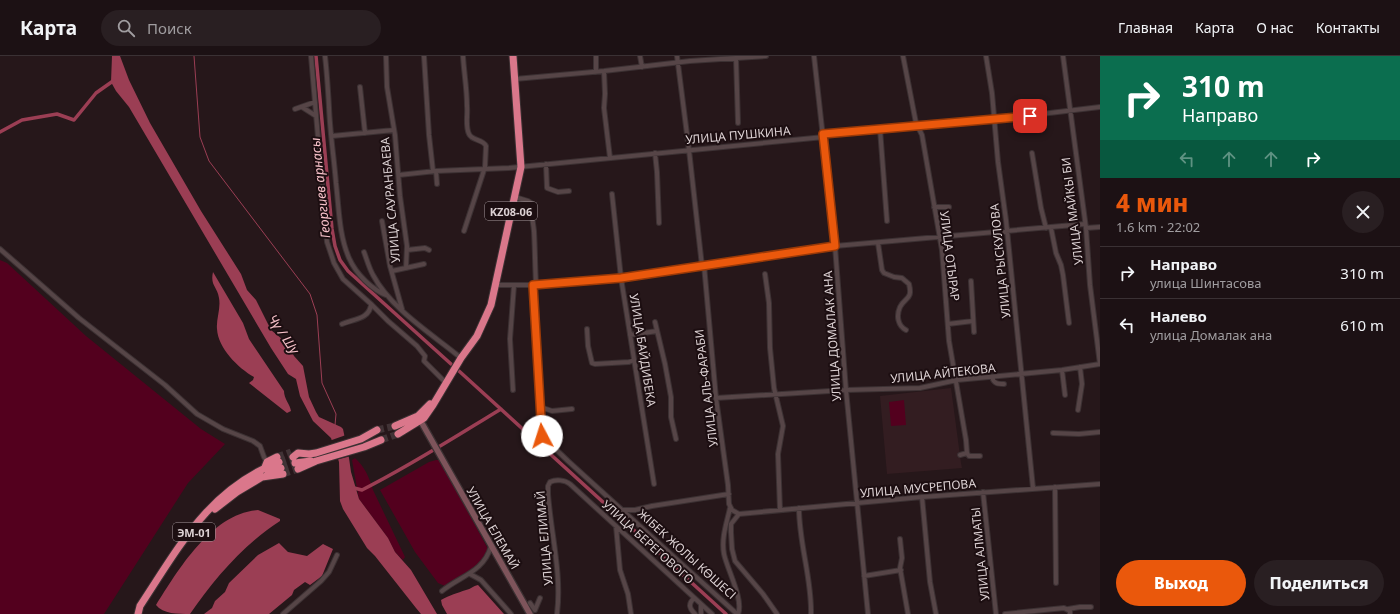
<!DOCTYPE html>
<html lang="ru">
<meta charset="utf-8">
<style>
body{margin:0;font-family:"Noto Sans",sans-serif;background:#291f22;color:#f1f3f6;height:100vh;display:flex;flex-direction:column;font-size:15px;white-space:nowrap}
*{box-sizing:border-box;margin:0}
p{font-size:13px;color:#a09da0}
.icon{flex:none;width:22px;height:22px;fill:none;stroke:currentColor;stroke-width:2;stroke-linecap:round;stroke-linejoin:round}
.map{position:relative;flex:1;overflow:hidden}
.details{display:flex;flex-direction:column;background:#1c1114;width:300px}
.details>*{flex:none}
.banner{background:#0b6e4f;color:#fff;overflow:hidden}
.pin{position:absolute;display:grid;place-items:center;width:34px;height:34px;color:#fff;margin:-17px;border-radius:8px;box-shadow:0 2px 6px #0006}
.me{position:absolute;width:44px;margin:-22px;rotate:355deg;stroke-linejoin:round;filter:drop-shadow(0 0 3px #0008)}
.turn{display:flex;align-items:center;gap:14px;height:84px;padding:0 16px;font-size:18px}
.turn .icon{width:52px;height:52px;stroke-width:2.5}
.turn b{display:block;font-size:28px;line-height:34px}
.lanes{display:flex;align-items:center;height:38px;padding:0 16px;background:#0003;justify-content:center;gap:20px;direction:ltr}
.lanes .off{opacity:.35}
.round{display:grid;place-items:center;flex:none;width:42px;height:42px;border-radius:21px;background:#291f22}
.summary{display:flex;align-items:center;justify-content:space-between;height:68px;padding:0 16px}
h1{font-size:24px;font-weight:800;line-height:30px;color:#ea580c}
.button{display:flex;gap:8px;margin-top:auto;padding:8px 16px}
.button a{flex:1;height:46px;border-radius:24px;background:#ea580c;color:#fff;font-size:16px;font-weight:800;line-height:46px;text-align:center}
.button a+a{background:#291f22;color:#f1f3f6}
ul{padding:0;list-style:none}
li{display:flex;align-items:center;gap:12px;height:52px;padding:0 16px;border-top:1px solid #3a3134}
li div{flex:1}
li b{display:block;font-size:15px}
li em{font-style:normal}
header{display:flex;align-items:center;gap:24px;box-sizing:border-box;height:56px;padding:0 20px;background:#1c1114;border-bottom:1px solid #3a3134}
header strong{font-size:19px}
nav{display:flex;gap:22px;margin-inline-start:auto;font-size:14px}
.search{width:280px;height:36px;background:#291f22;display:flex;align-items:center;gap:10px;box-sizing:border-box;padding:0 14px;border-radius:22px;color:#a09da0;font-size:15px}
main{display:flex;flex:1;min-height:0}
.map>svg:first-child{display:block}
.built{fill:#331d21}
.green{fill:#53001e}
.water{fill:#9b3e54}
.pier{fill:#26171a}
.lines{fill:none;stroke-linecap:round;stroke-linejoin:round}
.stream{stroke:#9b3e54;stroke-width:1}
.canal{stroke:#9b3e54;stroke-width:3.5}
.highway-tunnel{stroke:#413336;stroke-width:7;stroke-dasharray:7 3.5;stroke-linecap:butt}
.street-casing{stroke:#3c3133;stroke-width:6}
.secondary-casing{stroke:#3c3133;stroke-width:8}
.highway-casing{stroke:#3c3133;stroke-width:9}
.street{stroke:#564547;stroke-width:4}
.secondary{stroke:#7e545b;stroke-width:5.5}
.highway{stroke:#da778b;stroke-width:7}
.route-casing{stroke:#983908;stroke-width:10}
.route{stroke:#ea580c;stroke-width:7}
.labels{text-anchor:middle;dominant-baseline:central;stroke-width:4;stroke-linejoin:round;paint-order:stroke}
.shield{fill:#1c0e11;stroke:#a3979a;stroke-width:1}
.shield-label{font-size:11px;font-weight:bold;fill:#ddd2d4}
.street-label{font-size:12px;fill:#ddd2d4;stroke:#1c0e11}
.water-label{font-size:13px;font-style:italic;fill:#f8c2ca;stroke:#1c0e11}
</style>
<header>
<strong>Карта</strong>
<div class="search"><svg class="icon" aria-label="search" viewBox="0 0 24 24"><circle cx="10" cy="10" r="6"/><path d="M15 15l6 6"/></svg>Поиск</div>
<nav><a>Главная</a><a>Карта</a><a>О нас</a><a>Контакты</a></nav>
</header>
<main>
<div class="map">
<svg width="1100" height="558" viewBox="0 0 1100 558">
<rect width="100%" height="100%" fill="#26171a"/>
<!-- built -->
<path class="built" d="M 951,332 L 961,407 L 962,412 L 887,418 L 880,340 Z"/>
<!-- green -->
<path class="green" d="M 0,204 L 7,207 L 86,280 L 201,373 L 225,388 L 188,427 L 104,558 L 0,558 Z
M 904,344 L 906,369 L 891,370 L 889,346 Z
M 355,402 C 365,411 369,421 373,434 L 405,501 L 403,504 L 395,496 L 388,482 L 359,443 L 352,404 Z
M 436,404 L 440,404 L 488,493 L 488,497 L 470,517 L 451,525 L 445,530 L 438,527 L 415,496 L 380,434 L 429,406 Z"/>
<!-- water -->
<path class="water" d="M 112,0 L 120,0 L 129,24 L 150,67 L 201,155 L 241,218 L 247,234 L 256,244 L 271,274 L 288,288 L 294,300 L 303,310 L 309,341 L 316,356 L 319,361 L 341,371 L 343,373 L 349,402 L 351,416 L 359,443 L 388,482 L 395,496 L 411,514 L 437,558 L 421,558 L 416,552 L 375,500 L 367,492 L 343,453 L 340,445 L 339,406 L 331,382 L 313,365 L 300,340 L 296,323 L 288,318 L 271,292 L 129,51 L 116,35 L 111,26 Z
M 213,216 L 243,267 L 249,283 L 284,335 C 284,343 290,348 291,355 L 287,357 L 249,327 L 253,324 L 254,321 C 238,312 218,292 217,273 C 216,263 221,253 219,242 C 217,230 210,230 213,216 Z
M 258,454 L 280,463 L 280,465 C 244,488 214,523 190,558 C 178,558 163,558 156,549 C 178,514 212,457 258,454 Z
M 279,487 L 288,496 L 307,500 L 323,488 L 333,493 L 322,520 L 310,529 L 305,526 L 294,534 L 292,539 L 269,558 L 204,558 L 212,552 L 215,545 L 225,536 L 229,527 L 258,499 Z
M 478,529 L 504,558 L 447,558 L 442,549 L 441,544 C 450,539 457,537 466,534 C 471,533 473,530 478,529 Z"/>
<!-- pier -->
<path class="pier" d="M 346,379 L 351,400 L 336,404 L 329,385 Z"/>
<g class="lines">
<!-- stream -->
<path class="stream" d="M 194,0 L 200,81 L 209,105 L 310,238 L 317,259 L 322,327 L 336,358 L 335,369"/>
<!-- canal -->
<path class="canal" d="M 316,0 L 332,173 L 335,190 L 340,204 L 348,215 L 451,308
M 0,76 L 22,64 L 57,58 L 74,64 L 96,37 L 113,25
M 459,315 L 726,558
M 354,432 L 362,434 C 410,410 455,381 501,353"/>
<!-- highway-tunnel -->
<path class="highway-tunnel" d="M 377,374 L 395,370
M 381,384 L 398,378
M 277,401 L 291,396
M 279,406 L 293,401
M 281,412 L 295,407
M 283,418 L 298,413"/>
<defs>
<path id="street" d="M 311,0 L 327,186 L 334,207 L 343,223 L 371,248 L 388,265 L 417,290 L 425,300 L 424,305 L 446,327
M 325,0 C 327,17 328,34 329,51 C 330,77 334,102 336,127 C 339,153 339,179 349,202 C 356,218 372,234 388,240
M 386,0 L 387,31 L 395,79 L 400,140 L 407,190 L 406,212
M 424,0 L 429,79 L 433,115
M 463,0 C 464,17 467,33 467,50 C 468,59 465,70 469,78 C 472,85 483,83 486,90 L 485,111 L 464,175
M 596,0 L 596,16
M 640,0 L 642,11
M 677,0 L 689,94 L 702,210
M 814,0 L 835,190 L 846,334 L 868,558
M 903,0 L 916,67 L 922,79 L 942,194 L 949,285 L 966,384 L 967,397 L 960,399
M 986,0 L 992,37 L 998,106 L 1006,164 L 1033,432
M 1063,0 L 1086,172 L 1090,229 L 1100,308
M 736,2 L 738,67
M 604,15 L 605,38 L 604,52 L 610,102
M 515,23 L 604,15 L 690,5 L 766,0
M 360,31 L 365,77
M 302,51 L 316,60
M 295,53 L 315,46
M 880,73 L 887,165
M 823,79 L 990,64 L 1100,51
M 332,80 L 394,74
M 655,97 L 657,116 L 659,167
M 1032,97 L 1041,152 L 1046,172
M 546,108 L 547,132 L 558,136 L 569,135
M 436,115 L 437,128
M 399,119 L 436,115 L 509,112 L 824,81
M 612,138 L 621,222 L 654,428
M 515,141 L 528,145 L 531,147 C 531,158 533,165 534,175 C 535,193 535,211 536,228
M 934,151 L 949,151
M 382,165 L 390,210 L 402,253
M 1051,172 L 1056,197 L 1061,209 L 1063,219 L 1069,267
M 1086,172 L 1100,171
M 878,187 L 882,214 L 884,217 L 894,221 L 902,222 L 909,228 C 913,244 905,241 900,251 C 896,260 898,270 906,274
M 0,193 L 79,262 L 165,329 L 197,358 L 223,373 L 253,385 L 260,390 L 264,401 L 267,406
M 407,194 L 425,192 L 429,194
M 364,196 C 367,204 369,212 373,219 C 391,253 432,278 461,302
M 704,209 L 716,342 L 728,429 L 729,448 L 732,454 L 739,458
M 392,215 L 424,208
M 765,218 L 769,247 L 770,292 L 774,332 L 783,370 L 778,398 L 780,454
M 971,225 L 974,276
M 495,229 L 533,229 L 621,222 L 835,190 L 1085,168
M 533,229 L 542,380 L 568,405 L 737,558
M 655,266 L 665,308 L 671,341 L 671,361 L 676,383
M 342,268 C 354,263 370,263 371,248
M 948,268 L 973,265
M 587,273 L 588,290 L 592,307 L 595,308 L 629,306 L 634,304
M 630,279 L 657,275
M 1062,314 L 1065,339
M 992,321 C 994,328 998,328 1004,328
M 513,334 L 510,283 L 514,229
M 716,342 L 846,334 L 920,332 L 957,324 L 1062,314 L 1100,308
M 540,351 L 552,355 L 572,353
M 1078,354 L 1082,328 L 1080,311
M 1053,377 L 1079,378 L 1100,376
M 967,397 L 969,400 L 980,400
M 1055,431 L 1056,527
M 983,436 L 996,558
M 922,441 L 930,526 L 936,558
M 730,452 C 727,466 721,482 724,498 C 727,513 744,544 738,558
M 799,452 C 799,488 812,523 811,558
M 621,454 L 635,454 L 652,450 L 729,438
M 739,458 L 922,441 L 1100,428
M 739,458 L 731,468 L 731,476 L 732,493 L 735,505 L 763,538 L 777,558
M 616,470 L 620,514 L 628,538 L 631,558
M 900,483 L 902,502 L 900,512 L 908,558
M 470,518 L 481,524 L 511,558
M 864,520 L 901,514
M 442,535 C 460,520 484,516 491,490
M 694,542 C 688,548 689,552 695,558
M 530,547 L 535,554
M 701,548 L 701,558
M 1068,553 L 1080,551 L 1091,551
M 535,554 L 540,542
M 283,558 L 321,525 L 329,516 L 337,499
M 557,558 C 562,518 551,478 548,438 L 548,430 L 550,426 C 556,423 565,424 570,428 L 712,558
M 1005,558 L 1064,552 L 1070,555 L 1070,558"/>
<path id="secondary" d="M 419,362 L 530,558"/>
<path id="highway" d="M 395,370 L 418,360 L 430,348
M 398,378 L 424,362 L 433,349 L 461,302 L 477,280 L 491,249 L 521,111 L 513,0
M 293,401 L 298,397 L 309,398 L 316,397 L 361,383 L 377,374
M 295,407 L 311,405
M 265,411 L 267,406 L 277,401
M 298,413 L 316,405 L 364,391 L 381,384
M 267,419 L 271,416 L 281,412
M 215,453 L 237,436 L 262,421 L 283,418
M 138,558 L 140,550 C 179,491 209,433 279,406"/>
</defs>
<!-- street casing -->
<use href="#street" class="street-casing"/>
<!-- secondary casing -->
<use href="#secondary" class="secondary-casing"/>
<!-- highway casing -->
<use href="#highway" class="highway-casing"/>
<!-- street -->
<use href="#street" class="street"/>
<!-- secondary -->
<use href="#secondary" class="secondary"/>
<!-- highway -->
<use href="#highway" class="highway"/>
</g>
<g class="lines">
<defs>
<path id="route" d="M 542,380 L 533,229 L 621,222 L 835,190 L 823,78 L 1030,60"/>
</defs>
<!-- route casing -->
<use href="#route" class="route-casing"/>
<!-- route -->
<use href="#route" class="route"/>
</g>
<g class="labels">
<!-- shield labels -->
<g class="shield">
<rect x="485" y="146" width="52" height="18" rx="3"/>
<rect x="173" y="467" width="42" height="18" rx="3"/>
</g>
<g class="shield-label">
<text x="511" y="155">KZ08-06</text>
<text x="194" y="476">ЭМ-01</text>
</g>
<!-- street labels -->
<g class="street-label">
<text transform="translate(738 79) rotate(-5)">УЛИЦА ПУШКИНА</text>
<text transform="translate(390 144) rotate(-95)">УЛИЦА САУРАНБАЕВА</text>
<text transform="translate(1072 155) rotate(-97)">УЛИЦА МАЙКЫ БИ</text>
<text transform="translate(950 200) rotate(83)">УЛИЦА ОТЫРАР</text>
<text transform="translate(1000 205) rotate(-96)">УЛИЦА РЫСКУЛОВА</text>
<text transform="translate(832 280) rotate(-94)">УЛИЦА ДОМАЛАК АНА</text>
<text transform="translate(643 294) rotate(81)">УЛИЦА БАЙДИБЕКА</text>
<text transform="translate(943 317) rotate(-6)">УЛИЦА АЙТЕКОВА</text>
<text transform="translate(706 332) rotate(-97)">УЛИЦА АЛЬ-ФАРАБИ</text>
<text transform="translate(918 432) rotate(-5)">УЛИЦА МУСРЕПОВА</text>
<text transform="translate(493 472) rotate(60)">УЛИЦА ЕЛЕМАЙ</text>
<text transform="translate(544 482) rotate(-95)">УЛИЦА ЕЛИМАЙ</text>
<text transform="translate(648 486) rotate(42)">УЛИЦА БЕРЕГОВОГО</text>
<text transform="translate(687 498) rotate(42)">ЖІБЕК ЖОЛЫ КӨШЕСІ</text>
<text transform="translate(980 498) rotate(-96)">УЛИЦА АЛМАТЫ</text>
</g>
<!-- water labels -->
<g class="water-label">
<text transform="translate(320 132) rotate(-96)">Георгиев арнасы</text>
<text transform="translate(284 278) rotate(56)">Чү / Шу</text>
</g>
</g>
</svg>
<div class="pin" style="left:1030px;top:60px;background:#d93025"><svg class="icon" aria-label="arrive" viewBox="0 0 24 24"><path d="M6 21V4h12l-3 4 3 4H6"/></svg></div>
<svg class="me" style="left:542px;top:380px" viewBox="-20 -20 40 40"><circle r="19" fill="#fff"/><path d="M0-13L10 11 0 6-10 11z" fill="#ea580c"/></svg>
</div>
<section class="details">
<div class="banner">
<div class="turn"><svg class="icon" aria-label="right" viewBox="0 0 24 24"><path d="M7 20v-9h11M14 6l5 5-5 5"/></svg><div><b>310 m</b>Направо</div></div>
<div class="lanes"><svg class="icon off" aria-label="left" viewBox="0 0 24 24"><path d="M17 20v-9H6M10 6l-5 5 5 5"/></svg><svg class="icon off" aria-label="ahead" viewBox="0 0 24 24"><path d="M12 20V5M6 11l6-6 6 6"/></svg><svg class="icon off" aria-label="ahead" viewBox="0 0 24 24"><path d="M12 20V5M6 11l6-6 6 6"/></svg><svg class="icon" aria-label="right" viewBox="0 0 24 24"><path d="M7 20v-9h11M14 6l5 5-5 5"/></svg></div>
</div>
<div class="summary"><div><h1>4 мин</h1><p>1.6 km · 22:02</p></div><a class="round"><svg class="icon" aria-label="close" viewBox="0 0 24 24"><path d="M6 6l12 12M18 6L6 18"/></svg></a></div>
<ul>
<li><svg class="icon" aria-label="right" viewBox="0 0 24 24"><path d="M7 20v-9h11M14 6l5 5-5 5"/></svg><div><b>Направо</b><p>улица Шинтасова</p></div><em>310 m</em></li>
<li><svg class="icon" aria-label="left" viewBox="0 0 24 24"><path d="M17 20v-9H6M10 6l-5 5 5 5"/></svg><div><b>Налево</b><p>улица Домалак ана</p></div><em>610 m</em></li>
</ul>
<div class="button"><a>Выход</a><a>Поделиться</a></div>
</section>
</main>
